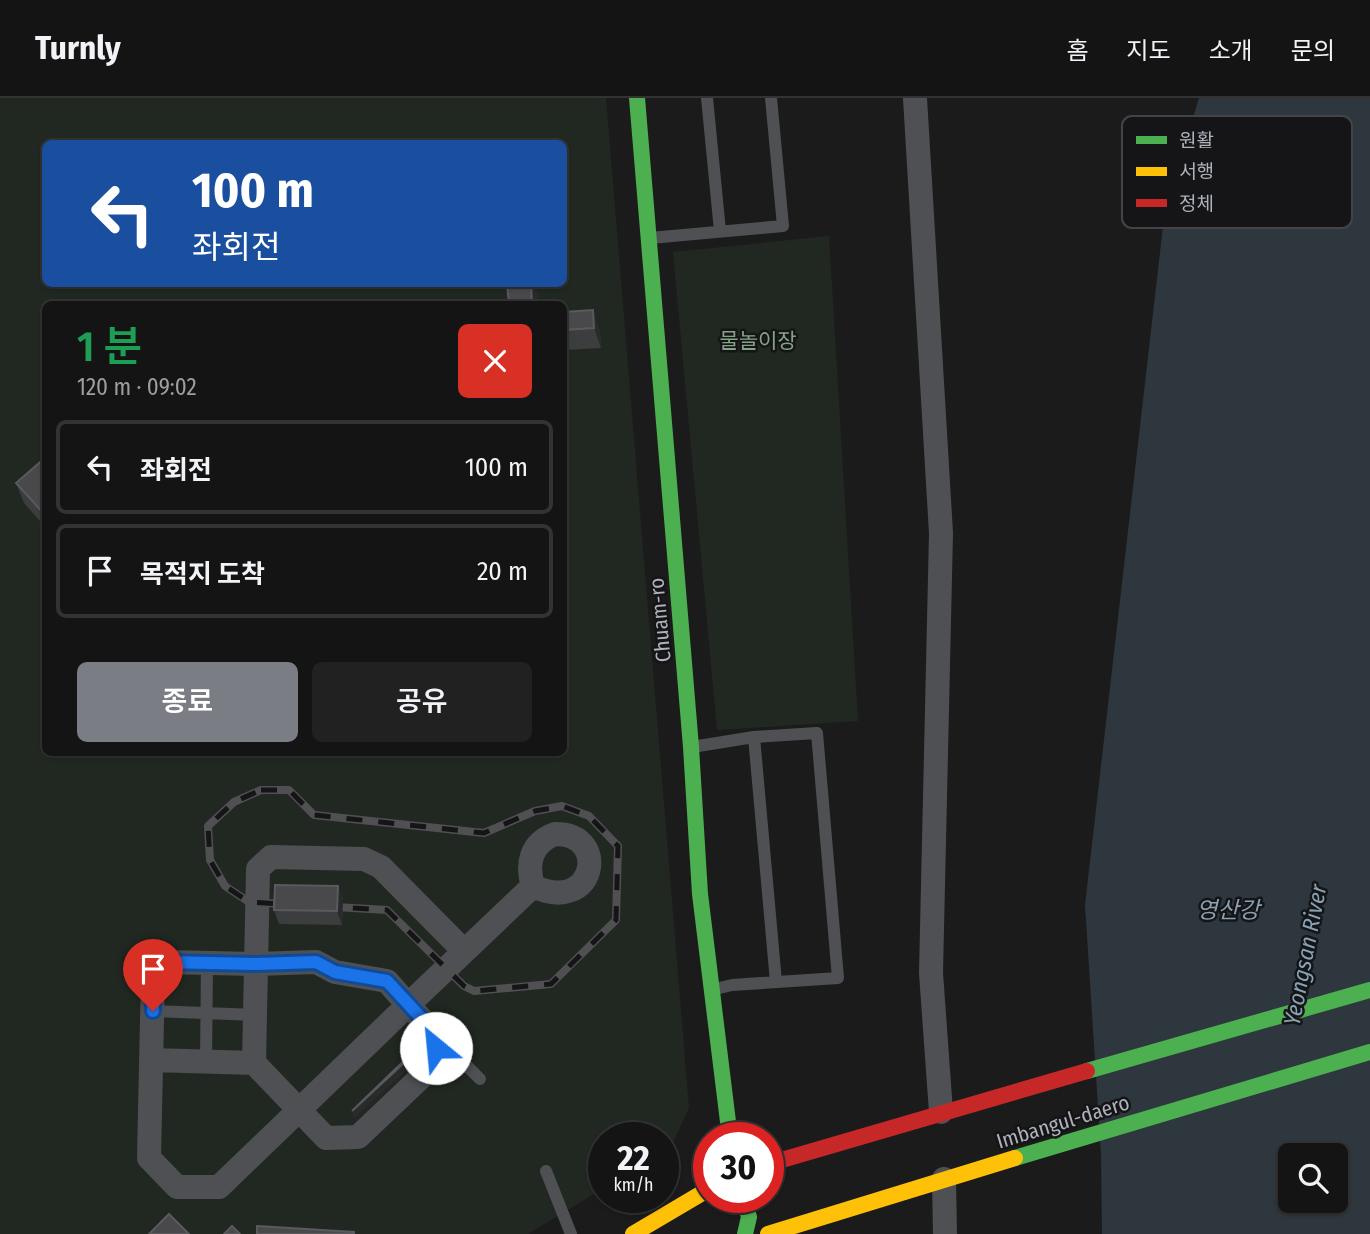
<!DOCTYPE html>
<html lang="ko">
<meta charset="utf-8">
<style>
body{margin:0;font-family:"Fira Sans Condensed","Noto Sans KR",sans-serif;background:#212122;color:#f1f3f6;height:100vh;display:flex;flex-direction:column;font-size:26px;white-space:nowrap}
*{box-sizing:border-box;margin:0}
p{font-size:23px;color:#9d9ea0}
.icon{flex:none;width:38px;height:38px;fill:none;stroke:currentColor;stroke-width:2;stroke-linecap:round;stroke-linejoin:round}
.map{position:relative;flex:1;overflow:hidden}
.drawer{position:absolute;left:42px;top:203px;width:525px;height:455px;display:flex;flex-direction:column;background:#141414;border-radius:10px;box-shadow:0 2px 5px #0004,0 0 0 2px #333334}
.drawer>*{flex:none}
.hud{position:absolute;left:42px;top:42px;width:525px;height:147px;border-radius:10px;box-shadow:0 2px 5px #0004,0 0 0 2px #333334;background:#1a4fa0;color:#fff;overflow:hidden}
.controls{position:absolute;left:1278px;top:1045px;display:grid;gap:14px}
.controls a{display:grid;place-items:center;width:70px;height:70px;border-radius:10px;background:#141414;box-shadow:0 2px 5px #0004,0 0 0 2px #333334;font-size:35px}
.speed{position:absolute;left:588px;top:1024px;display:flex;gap:14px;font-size:35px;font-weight:700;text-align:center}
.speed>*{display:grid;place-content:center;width:91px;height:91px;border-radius:50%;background:#141414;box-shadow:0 2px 5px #0004,0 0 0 2px #333334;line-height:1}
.speed small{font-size:18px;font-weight:400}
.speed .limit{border:10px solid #d22;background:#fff;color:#111}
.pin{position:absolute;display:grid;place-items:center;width:60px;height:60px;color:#fff;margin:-72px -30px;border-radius:50% 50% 50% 0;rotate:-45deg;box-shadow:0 0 7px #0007}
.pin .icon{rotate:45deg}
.me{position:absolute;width:77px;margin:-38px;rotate:332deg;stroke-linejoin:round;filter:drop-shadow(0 0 5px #0008)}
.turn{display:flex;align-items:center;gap:24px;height:147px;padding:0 35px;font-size:32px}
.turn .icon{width:91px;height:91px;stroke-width:2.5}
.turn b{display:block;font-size:49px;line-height:60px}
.round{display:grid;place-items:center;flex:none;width:74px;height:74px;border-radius:10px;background:#212122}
.headline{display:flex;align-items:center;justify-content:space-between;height:119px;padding:0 35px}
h1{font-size:42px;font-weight:600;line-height:52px;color:#1e9e55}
.button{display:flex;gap:14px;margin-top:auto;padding:14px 35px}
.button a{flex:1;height:80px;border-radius:10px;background:#7a7d83;color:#fff;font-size:28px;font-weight:600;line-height:80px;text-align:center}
.button a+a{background:#212122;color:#f1f3f6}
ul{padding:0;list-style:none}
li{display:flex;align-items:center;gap:21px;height:94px;margin:0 14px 10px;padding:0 21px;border:4px solid #333334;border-radius:10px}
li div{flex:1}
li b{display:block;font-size:26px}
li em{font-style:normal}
header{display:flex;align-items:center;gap:42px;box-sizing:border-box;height:98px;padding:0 35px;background:#141414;border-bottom:2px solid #333334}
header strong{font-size:33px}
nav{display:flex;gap:38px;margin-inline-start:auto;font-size:24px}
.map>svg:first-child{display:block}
.green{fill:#212821;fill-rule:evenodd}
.water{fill:#2e373d;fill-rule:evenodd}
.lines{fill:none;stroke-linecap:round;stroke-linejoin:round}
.lane{stroke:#4f5054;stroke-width:12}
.street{stroke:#4f5054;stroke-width:24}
.fast{stroke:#4caf50;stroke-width:16}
.slow{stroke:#ffc107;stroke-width:16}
.jam{stroke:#c62828;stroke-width:16}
.rail-casing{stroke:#505052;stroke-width:8}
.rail{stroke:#151517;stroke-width:5;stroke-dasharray:16;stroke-linecap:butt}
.wall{fill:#3c3d3e}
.shaded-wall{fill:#2a2a2b}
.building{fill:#49494c;stroke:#585a5d;stroke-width:2}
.route-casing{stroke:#114b97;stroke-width:18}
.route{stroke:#1a73e8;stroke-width:12}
.labels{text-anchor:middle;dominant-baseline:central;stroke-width:5;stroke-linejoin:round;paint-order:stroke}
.park-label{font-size:21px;fill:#86a485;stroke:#151517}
.street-label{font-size:21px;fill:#adb2bb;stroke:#151517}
.water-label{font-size:23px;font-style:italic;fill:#87a2b3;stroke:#151517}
.key{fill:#151517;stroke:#434448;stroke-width:2}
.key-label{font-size:19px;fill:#adb2bb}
</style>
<header>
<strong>Turnly</strong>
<nav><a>홈</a><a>지도</a><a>소개</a><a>문의</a></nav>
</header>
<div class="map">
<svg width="1370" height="1136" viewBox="0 0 1370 1136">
<rect width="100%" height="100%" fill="#1b1b1b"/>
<!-- green -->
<path class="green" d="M 0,0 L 606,0 L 689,1010 L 671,1049 L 663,1054 L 663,1040 L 604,1040 L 604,1090 L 528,1136 L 0,1136 ZM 46,46 L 564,46 L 564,186 L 46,186 ZM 46,206 L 564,206 L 564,654 L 46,654 Z
M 829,138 L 858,623 L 717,632 L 673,154 Z"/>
<!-- water -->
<path class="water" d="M 1199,0 L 1370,0 L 1370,1136 L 1102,1136 L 1101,1056 L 1085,807 L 1165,111 ZM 1290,1057 L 1335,1057 L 1335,1102 L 1290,1102 Z"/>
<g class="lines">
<!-- lane -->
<path class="lane" d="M 707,0 L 720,133
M 650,140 L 783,128 L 771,0
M 754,639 L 776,884
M 692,649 L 754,639 L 817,635 L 838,880 L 732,887 L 715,891
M 153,913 L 256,917
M 206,962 L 207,865
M 437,964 L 451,952 L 480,981
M 546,1073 L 571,1136"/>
<!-- street -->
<path class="street" d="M 915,0 L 941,435 L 931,875 L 941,1014
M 555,736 C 611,735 595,818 533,788 C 526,765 531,745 555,736 Z
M 464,853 L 381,769 L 364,761 L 271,759 L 258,771 L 254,965 L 326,1040 L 358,1039 L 437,964 L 436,936 L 408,907 L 533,788
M 165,864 L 256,866 L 316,864 L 335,874 L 387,883 L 408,907 L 219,1089 L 177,1089 L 149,1060 L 153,876 Z
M 152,962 L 254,965
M 944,1081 L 945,1136"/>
<!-- fast -->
<path class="fast" d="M 637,0 L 691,649 L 700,796 L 730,1040
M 1087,973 L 1370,892
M 1015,1060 L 1370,954
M 743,1099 L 749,1119 L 745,1136"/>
<!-- slow -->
<path class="slow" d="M 633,1136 L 709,1091
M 768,1136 L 1015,1060"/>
<!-- jam -->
<path class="jam" d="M 768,1066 L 1087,973"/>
<defs>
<path id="rail" d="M 261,692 L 289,692 L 314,717 L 484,735 L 535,713 L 562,708 L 589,718 L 618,748 L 616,822 L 551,886 L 474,893 L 464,888 L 387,812 L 249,804 L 225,788 L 210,762 L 208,728 L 234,704 Z"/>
</defs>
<!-- rail casing -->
<use href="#rail" class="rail-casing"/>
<!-- rail -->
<use href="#rail" class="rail"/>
</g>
<!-- wall -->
<path class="wall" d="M 564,214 L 600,232 L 601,250 L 564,252 Z
M 46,359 L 46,430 L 24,405 L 16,385 Z
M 338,788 L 343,801 L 342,827 L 279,826 L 274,812 Z"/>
<!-- shaded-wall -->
<path class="shaded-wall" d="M 531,186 L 534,186 L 537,194 L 538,206 L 532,206 Z
M 593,212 L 600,232 L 601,250 L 594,230 Z
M 338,788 L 343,801 L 342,827 L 337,813 Z
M 419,948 L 422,958 L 354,1020 L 352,1013 Z"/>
<!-- building -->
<path class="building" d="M 507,186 L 531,186 L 532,206 L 509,206 Z
M 593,212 L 594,230 L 564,232 L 564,214 Z
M 46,359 L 46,418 L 16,385 Z
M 275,787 L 338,788 L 337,813 L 274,812 Z
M 419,948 L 419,951 L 352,1013 Z
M 169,1116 L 189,1136 L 149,1136 Z
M 232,1128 L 240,1136 L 224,1136 Z
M 257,1128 L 354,1134 L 354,1136 L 257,1136 Z"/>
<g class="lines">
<defs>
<path id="route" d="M 153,913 L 153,876 L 165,864 L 256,866 L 316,864 L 335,874 L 387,883 L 436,936 L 436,950"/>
</defs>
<!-- route casing -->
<use href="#route" class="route-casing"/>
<!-- route -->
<use href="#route" class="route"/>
</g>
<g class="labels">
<!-- park labels -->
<g class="park-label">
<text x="758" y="243">물놀이장</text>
</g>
<!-- street labels -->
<g class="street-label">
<text transform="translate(660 522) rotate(-95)">Chuam-ro</text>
<text transform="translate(1063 1024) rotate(-17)">Imbangul-daero</text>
</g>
<!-- water labels -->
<g class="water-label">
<text x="1228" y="812">영산강</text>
<text transform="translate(1305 857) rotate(-79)">Yeongsan River</text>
</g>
</g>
<!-- legend -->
<rect x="1122" y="18" width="230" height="112" rx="10" class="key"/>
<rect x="1136" y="38" width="31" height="8" fill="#4caf50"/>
<rect x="1136" y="69" width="31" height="9" fill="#ffc107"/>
<rect x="1136" y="101" width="31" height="8" fill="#c62828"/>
<g class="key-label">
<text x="1179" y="49">원활</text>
<text x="1179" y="80">서행</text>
<text x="1179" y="112">정체</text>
</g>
</svg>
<div class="controls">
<a><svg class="icon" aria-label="search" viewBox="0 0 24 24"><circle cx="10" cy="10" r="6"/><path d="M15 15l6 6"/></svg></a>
</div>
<div class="speed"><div>22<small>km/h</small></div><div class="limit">30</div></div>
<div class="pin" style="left:153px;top:913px;background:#d93025"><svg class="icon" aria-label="arrive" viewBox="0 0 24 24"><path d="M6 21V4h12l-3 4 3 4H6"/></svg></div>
<svg class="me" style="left:436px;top:950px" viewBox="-20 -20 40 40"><circle r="19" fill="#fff"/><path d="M0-13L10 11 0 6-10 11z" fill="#1a73e8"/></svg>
<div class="hud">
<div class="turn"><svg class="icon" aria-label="left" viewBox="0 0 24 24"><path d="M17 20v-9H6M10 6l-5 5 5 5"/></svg><div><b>100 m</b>좌회전</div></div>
</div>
<section class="drawer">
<div class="headline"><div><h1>1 분</h1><p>120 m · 09:02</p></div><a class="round" style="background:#d93025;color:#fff"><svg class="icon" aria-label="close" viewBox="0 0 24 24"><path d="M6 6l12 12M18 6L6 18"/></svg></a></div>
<ul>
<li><svg class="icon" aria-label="left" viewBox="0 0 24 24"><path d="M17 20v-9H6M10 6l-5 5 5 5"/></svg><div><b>좌회전</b></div><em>100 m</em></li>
<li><svg class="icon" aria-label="arrive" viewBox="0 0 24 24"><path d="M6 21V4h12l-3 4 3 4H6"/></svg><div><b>목적지 도착</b></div><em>20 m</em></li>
</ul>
<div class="button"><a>종료</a><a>공유</a></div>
</section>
</div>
